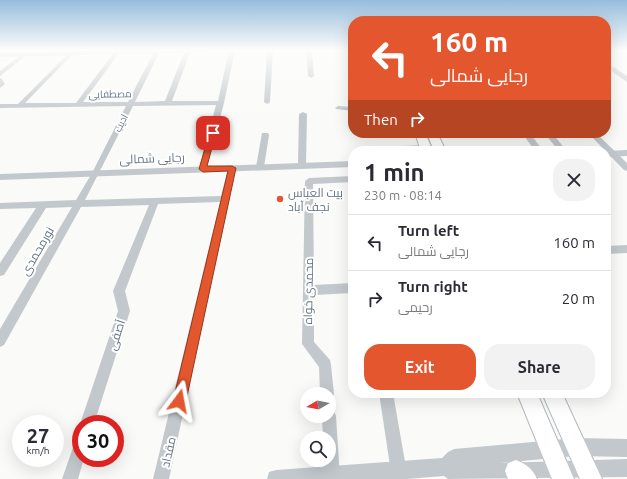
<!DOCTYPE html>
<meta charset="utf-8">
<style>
body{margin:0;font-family:Ubuntu,Cairo,sans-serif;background:#f2f2f3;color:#2b2b33;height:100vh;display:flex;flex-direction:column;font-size:15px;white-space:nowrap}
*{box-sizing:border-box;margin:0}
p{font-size:13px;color:#7c7c81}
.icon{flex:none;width:22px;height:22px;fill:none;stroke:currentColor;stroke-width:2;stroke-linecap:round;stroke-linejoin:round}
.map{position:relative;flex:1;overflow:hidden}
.drawer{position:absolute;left:348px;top:146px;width:263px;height:252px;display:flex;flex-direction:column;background:#fff;border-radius:16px;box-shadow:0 4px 16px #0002}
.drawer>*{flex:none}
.banner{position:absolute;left:348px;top:16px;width:263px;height:122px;border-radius:16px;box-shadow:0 4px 16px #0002;background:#e4572e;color:#fff;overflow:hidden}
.needle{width:26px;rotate:261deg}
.buttons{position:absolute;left:300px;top:387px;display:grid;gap:8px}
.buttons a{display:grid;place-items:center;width:36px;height:36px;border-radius:50%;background:#fff;box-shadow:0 4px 16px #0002;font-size:20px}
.speed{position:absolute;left:12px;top:415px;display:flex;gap:8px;font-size:20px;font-weight:700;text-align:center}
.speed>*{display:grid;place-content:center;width:52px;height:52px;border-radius:50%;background:#fff;box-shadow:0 4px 16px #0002;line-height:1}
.speed small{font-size:10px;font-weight:400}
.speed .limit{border:6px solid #d22;background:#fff;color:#111}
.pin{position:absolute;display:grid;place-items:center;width:34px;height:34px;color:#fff;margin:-17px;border-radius:8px;box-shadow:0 2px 6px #0006}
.me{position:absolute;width:44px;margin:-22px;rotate:13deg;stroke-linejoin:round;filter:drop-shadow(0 0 3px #0008)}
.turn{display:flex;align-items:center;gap:14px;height:84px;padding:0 16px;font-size:18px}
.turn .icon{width:52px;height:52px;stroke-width:2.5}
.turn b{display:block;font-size:28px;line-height:34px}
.then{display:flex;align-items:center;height:38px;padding:0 16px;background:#0003;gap:8px;font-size:15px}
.round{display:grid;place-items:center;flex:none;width:42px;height:42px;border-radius:16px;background:#f2f2f3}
.headline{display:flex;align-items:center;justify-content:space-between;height:68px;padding:0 16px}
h1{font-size:24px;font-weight:600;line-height:30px}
.primary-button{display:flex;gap:8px;margin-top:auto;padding:8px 16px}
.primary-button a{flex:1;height:46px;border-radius:16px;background:#e4572e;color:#fff;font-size:16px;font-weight:600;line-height:46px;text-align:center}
.primary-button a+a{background:#f2f2f3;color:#2b2b33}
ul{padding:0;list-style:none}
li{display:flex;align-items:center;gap:12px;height:56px;padding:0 16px;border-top:1px solid #e1e1e2}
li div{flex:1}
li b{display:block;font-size:15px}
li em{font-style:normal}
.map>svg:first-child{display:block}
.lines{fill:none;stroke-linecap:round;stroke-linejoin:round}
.secondary-casing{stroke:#b3babf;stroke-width:2}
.minor{fill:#c3c8cc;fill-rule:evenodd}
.tertiary{fill:#c3c8cc;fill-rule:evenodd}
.secondary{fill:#fff;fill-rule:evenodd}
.route{fill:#e4572e;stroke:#94391e}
.poi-dot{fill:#e4572e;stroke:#fff;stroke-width:1.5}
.labels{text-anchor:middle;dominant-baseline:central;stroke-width:4;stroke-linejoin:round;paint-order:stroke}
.far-street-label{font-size:10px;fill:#657683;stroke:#fff}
.street-label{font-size:12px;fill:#657683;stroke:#fff}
.poi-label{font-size:12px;fill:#657683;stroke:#fff;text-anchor:start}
</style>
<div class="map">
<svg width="627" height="479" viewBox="0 0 627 479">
<rect width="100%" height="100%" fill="#fafaf8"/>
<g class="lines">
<defs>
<path id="secondary" d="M 415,133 L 425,133 L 433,151 L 421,151 Z
M 427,133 L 437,133 L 446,151 L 434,151 Z
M 517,393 L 537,393 L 574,479 L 552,479 Z
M 542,393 L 562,393 L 602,479 L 580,479 Z
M 516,460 C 526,464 533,469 537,479 L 508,479 L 505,471 L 508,463 Z"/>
</defs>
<!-- secondary casing -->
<use href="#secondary" class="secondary-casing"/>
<!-- minor -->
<path class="minor" d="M 7,50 L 13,50 L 6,56 L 2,56 L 2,54 Z
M 117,50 L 120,52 L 83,102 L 128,102 L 155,50 L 160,51 L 135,102 L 165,101 L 185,50 L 191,50 L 172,101 L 218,101 L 229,50 L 235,50 L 224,103 L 206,171 L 200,171 L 199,169 L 216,105 L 133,106 L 85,200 L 221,196 L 228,168 L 232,165 L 236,168 L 169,479 L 153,479 L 220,202 L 158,204 L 125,291 L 130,311 L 94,424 L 81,424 L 81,427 L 80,424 L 118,311 L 113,291 L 149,205 L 81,207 L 4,345 L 0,347 L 0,329 L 72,207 L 46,208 L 4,275 L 0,276 L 0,263 L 36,208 L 0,209 L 0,203 L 76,200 L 92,173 L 126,106 L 0,108 L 0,104 L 18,104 L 71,51 L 73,52 L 73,54 L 25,103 L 76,103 L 115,51 Z
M 267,50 L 273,50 L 270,102 L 267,104 L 264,102 Z
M 306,50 L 312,50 L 314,76 L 311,78 L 308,76 Z
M 22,54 L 27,55 L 0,76 L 0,71 Z
M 0,78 L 2,79 L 5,84 L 0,88 Z
M 338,106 L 353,107 L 353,111 L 336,109 L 335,108 Z
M 303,112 L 307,114 L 306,165 L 302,168 L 298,165 L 299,114 Z
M 262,133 L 268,133 L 269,135 L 264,167 L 260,170 L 256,167 Z
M 522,133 L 530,133 L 543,151 L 535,151 Z
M 544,133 L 552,133 L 567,151 L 559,151 Z
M 588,133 L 596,133 L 627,163 L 627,171 L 624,170 Z
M 425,145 L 429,147 L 428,149 L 378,151 L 376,149 L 380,147 Z
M 353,176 L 353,182 L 313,184 L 314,285 L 353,283 L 353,293 L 314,295 L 314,342 L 330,360 L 331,365 L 334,394 L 332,399 L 329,400 L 329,394 L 320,394 L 319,367 L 302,344 L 305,181 L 309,178 Z
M 627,245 L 627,253 L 606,254 L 606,246 Z
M 379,393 L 393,393 L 408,479 L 392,479 Z
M 329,409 L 334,411 L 336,416 L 340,479 L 324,479 L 324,460 L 329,460 L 329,438 L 323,438 L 322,416 L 329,416 Z
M 81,437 L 81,458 L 84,458 L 78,479 L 62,479 L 76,439 Z"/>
<!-- tertiary -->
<path class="tertiary" d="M 131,50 L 210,50 L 207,52 L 0,57 L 0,53 Z
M 606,62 L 627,76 L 627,82 L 606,67 Z
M 627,150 L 627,156 L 606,157 L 606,151 Z
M 353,161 L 353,167 L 0,180 L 0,174 Z
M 576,438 L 627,439 L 627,457 L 576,456 L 500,463 L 627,459 L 627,477 L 448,479 L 444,476 L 407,479 L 267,479 L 269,472 L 276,470 L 442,458 L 448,452 L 454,449 Z"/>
<!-- secondary -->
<use href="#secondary" class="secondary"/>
</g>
<!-- sky -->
<linearGradient id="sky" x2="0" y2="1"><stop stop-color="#96bcdc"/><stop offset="0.43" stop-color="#fdfdfc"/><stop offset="1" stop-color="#fdfdfc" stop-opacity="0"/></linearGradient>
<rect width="627" height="117" fill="url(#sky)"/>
<!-- route -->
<path class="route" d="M 210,131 L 216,133 L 207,166 L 232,166 L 236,168 L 186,401 L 184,406 L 179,408 L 175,406 L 173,401 L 228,171 L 203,172 L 199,169 Z"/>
<!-- markers -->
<circle class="poi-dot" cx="280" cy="199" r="4"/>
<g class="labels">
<!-- far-street labels -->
<g class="far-street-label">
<text transform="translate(110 94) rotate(-1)">مصطفایی</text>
<text transform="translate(121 123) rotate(-64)">ادیب</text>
</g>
<!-- street labels -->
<g class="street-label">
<text transform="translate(152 158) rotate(-2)">رجایی شمالی</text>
<text transform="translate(37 251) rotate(-60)">نورمحمدی</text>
<text transform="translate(308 291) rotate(-89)">محمدی خواه</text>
<text transform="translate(116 335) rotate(-72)">آصفی</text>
<text transform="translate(168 452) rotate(-77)">مقداد</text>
</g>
<!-- poi labels -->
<g class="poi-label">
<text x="288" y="192">بیت العباس<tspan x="288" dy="14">نجف آباد</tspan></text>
</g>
</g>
</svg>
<div class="buttons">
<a><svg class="needle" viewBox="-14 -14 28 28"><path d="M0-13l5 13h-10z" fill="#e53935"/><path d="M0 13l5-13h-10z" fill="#7c7c81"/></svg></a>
<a><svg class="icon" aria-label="search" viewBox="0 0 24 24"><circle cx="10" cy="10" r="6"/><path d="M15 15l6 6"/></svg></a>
</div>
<div class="speed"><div>27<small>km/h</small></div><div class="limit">30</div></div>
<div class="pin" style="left:213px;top:133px;background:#d93025"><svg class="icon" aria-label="arrive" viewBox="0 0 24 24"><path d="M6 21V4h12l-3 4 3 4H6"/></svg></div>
<svg class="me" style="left:179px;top:401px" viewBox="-20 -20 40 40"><path d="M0-17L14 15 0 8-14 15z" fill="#e4572e" stroke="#fff" stroke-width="4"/></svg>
<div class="banner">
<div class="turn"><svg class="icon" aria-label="left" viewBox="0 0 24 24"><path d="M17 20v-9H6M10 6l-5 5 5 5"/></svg><div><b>160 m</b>رجایی شمالی</div></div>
<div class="then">Then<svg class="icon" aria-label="right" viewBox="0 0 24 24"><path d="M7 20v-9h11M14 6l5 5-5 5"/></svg></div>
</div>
<section class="drawer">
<div class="headline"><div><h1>1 min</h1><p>230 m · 08:14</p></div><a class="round"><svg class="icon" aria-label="close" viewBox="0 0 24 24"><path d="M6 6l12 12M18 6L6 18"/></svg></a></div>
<ul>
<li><svg class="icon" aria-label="left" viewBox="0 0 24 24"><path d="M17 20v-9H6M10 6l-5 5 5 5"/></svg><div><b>Turn left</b><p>رجایی شمالی</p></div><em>160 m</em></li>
<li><svg class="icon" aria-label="right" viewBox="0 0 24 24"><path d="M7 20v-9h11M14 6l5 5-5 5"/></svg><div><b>Turn right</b><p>رحیمی</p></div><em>20 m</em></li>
</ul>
<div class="primary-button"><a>Exit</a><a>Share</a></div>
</section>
</div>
